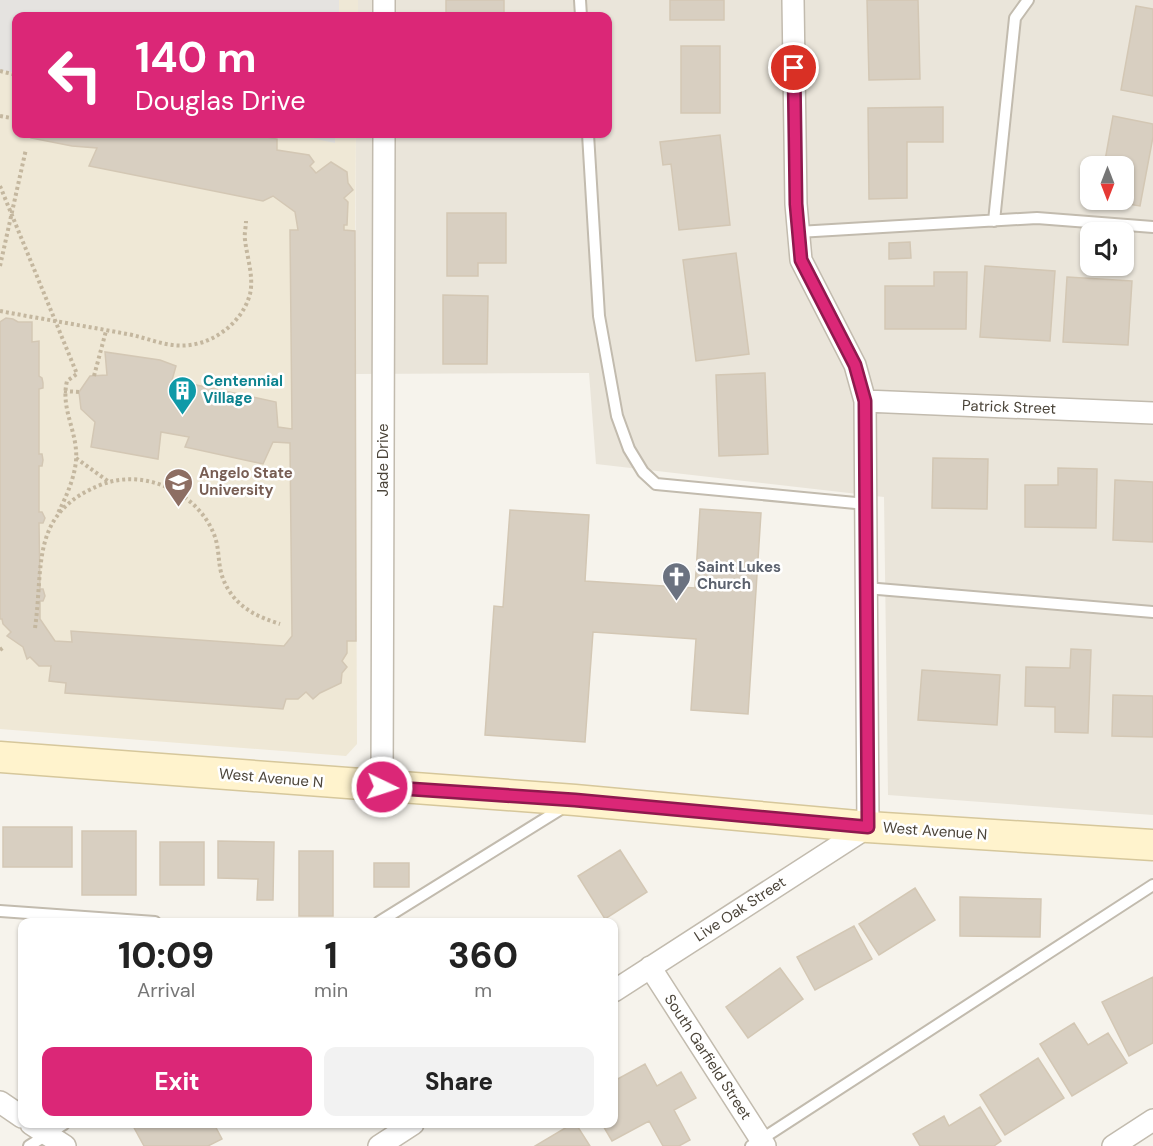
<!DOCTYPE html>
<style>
body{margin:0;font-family:"DM Sans",sans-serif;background:#f2f2f2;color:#222;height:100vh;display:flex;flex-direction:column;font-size:22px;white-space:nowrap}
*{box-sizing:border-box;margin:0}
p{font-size:20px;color:#767676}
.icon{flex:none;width:33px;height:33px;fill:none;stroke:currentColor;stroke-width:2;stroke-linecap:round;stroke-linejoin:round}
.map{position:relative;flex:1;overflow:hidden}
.side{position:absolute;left:18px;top:918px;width:600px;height:210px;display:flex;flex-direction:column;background:#fff;border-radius:12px;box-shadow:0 2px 4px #0004}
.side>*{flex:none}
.hud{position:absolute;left:12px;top:12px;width:600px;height:126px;border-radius:12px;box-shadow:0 2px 4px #0004;background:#db2777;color:#fff;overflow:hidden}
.needle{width:39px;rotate:180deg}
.buttons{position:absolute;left:1080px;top:156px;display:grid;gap:12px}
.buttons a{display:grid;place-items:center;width:54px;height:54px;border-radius:12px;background:#fff;box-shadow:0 2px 4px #0004;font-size:30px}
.pin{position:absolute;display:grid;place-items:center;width:51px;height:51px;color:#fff;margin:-26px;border:3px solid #fff;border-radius:50%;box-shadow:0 2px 6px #0007}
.me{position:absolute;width:66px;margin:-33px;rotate:94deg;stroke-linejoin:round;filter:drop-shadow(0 0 4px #0008)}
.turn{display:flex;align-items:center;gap:21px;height:126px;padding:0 24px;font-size:27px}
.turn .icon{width:78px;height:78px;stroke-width:2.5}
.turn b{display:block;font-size:42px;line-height:51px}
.eta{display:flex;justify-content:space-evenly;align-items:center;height:102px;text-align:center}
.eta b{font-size:36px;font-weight:800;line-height:42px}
.action{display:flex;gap:12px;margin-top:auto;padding:12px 24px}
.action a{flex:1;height:69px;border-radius:12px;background:#db2777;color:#fff;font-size:24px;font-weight:800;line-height:69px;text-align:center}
.action a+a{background:#f2f2f2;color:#222}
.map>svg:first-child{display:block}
.residential{fill:#eae5da;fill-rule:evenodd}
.education{fill:#efe8d6}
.parking{fill:#e5e3e0}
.building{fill:#d8cfc1;stroke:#d3c7b4;stroke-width:1.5}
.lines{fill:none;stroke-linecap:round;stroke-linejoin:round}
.lane-casing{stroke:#c2bbae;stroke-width:14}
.street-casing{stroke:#c2bbae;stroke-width:24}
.secondary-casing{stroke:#d6c79b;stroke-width:33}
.path{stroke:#c4b79f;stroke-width:4;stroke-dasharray:3 3;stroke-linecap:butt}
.lane{stroke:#fff;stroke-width:10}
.street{stroke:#fff;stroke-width:21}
.secondary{stroke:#fff3cd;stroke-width:30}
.route-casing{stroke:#8e194d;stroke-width:15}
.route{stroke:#db2777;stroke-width:10}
.labels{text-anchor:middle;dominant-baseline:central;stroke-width:5;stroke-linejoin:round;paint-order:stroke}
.culture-label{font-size:15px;font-weight:bold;fill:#0d838f;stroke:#fff;text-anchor:start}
.street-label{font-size:15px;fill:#4b4439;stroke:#fff}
.education-label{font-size:15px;font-weight:bold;fill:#785e54;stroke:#fff;text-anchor:start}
.worship-label{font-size:15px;font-weight:bold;fill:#5b616d;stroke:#fff;text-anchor:start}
</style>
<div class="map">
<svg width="1153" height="1146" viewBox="0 0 1153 1146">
<rect width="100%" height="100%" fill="#f6f3ec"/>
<!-- residential -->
<path class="residential" d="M 358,0 L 1153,0 L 1153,815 L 888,795 L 884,497 L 596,464 L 589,373 L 355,374 L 356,134 L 608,134 L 608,16 L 358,16 ZM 1090,166 L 1124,166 L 1124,200 L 1090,200 ZM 1090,232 L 1124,232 L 1124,266 L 1090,266 Z"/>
<!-- education -->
<path class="education" d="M 0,0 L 358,0 L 358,16 L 16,16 L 16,134 L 356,134 L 355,231 L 357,744 L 346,756 L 0,729 Z"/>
<!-- parking -->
<path class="parking" d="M 0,0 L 339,0 L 339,16 L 16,16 L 16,73 L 0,70 Z
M 292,134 L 335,134 L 335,143 Z"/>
<!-- building -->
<path class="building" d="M 446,0 L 504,0 L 504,16 L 446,16 Z
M 670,0 L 724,0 L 724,20 L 670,20 Z
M 867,0 L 918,0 L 920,79 L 869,80 Z
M 1136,6 L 1153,9 L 1153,96 L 1121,90 Z
M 681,46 L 720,46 L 720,113 L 681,113 Z
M 943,107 L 943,142 L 907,142 L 907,198 L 869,199 L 868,108 Z
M 1113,116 L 1153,124 L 1153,137 L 1140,206 L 1103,200 L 1124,200 L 1124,166 L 1104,166 Z
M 32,134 L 250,134 L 277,139 L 277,150 L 309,155 L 314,162 L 310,166 L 316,173 L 331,162 L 347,172 L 348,183 L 353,190 L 344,198 L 348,202 L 347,225 L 344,225 L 344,230 L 355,231 L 356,641 L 347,641 L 347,653 L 342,661 L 347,667 L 342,673 L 341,683 L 320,693 L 313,699 L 306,692 L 298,699 L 286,699 L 283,709 L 65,693 L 66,683 L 49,681 L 51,666 L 39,666 L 30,657 L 27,659 L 23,647 L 7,636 L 11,632 L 3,624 L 2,619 L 0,619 L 0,322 L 6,318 L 13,319 L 18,322 L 32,322 L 32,342 L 39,341 L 39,376 L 42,378 L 43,383 L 43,388 L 39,389 L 39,454 L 42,454 L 43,460 L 42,466 L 39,466 L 39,512 L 42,512 L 45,518 L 43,523 L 39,523 L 40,589 L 43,589 L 45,596 L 43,601 L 40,601 L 40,619 L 55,641 L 72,642 L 71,631 L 284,646 L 292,636 L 290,443 L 273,442 L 263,464 L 185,447 L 189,437 L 161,432 L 158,459 L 91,447 L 95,422 L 81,409 L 79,392 L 90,376 L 107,375 L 105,352 L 160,360 L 176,366 L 169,391 L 194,397 L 196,385 L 276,402 L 278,427 L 292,429 L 290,230 L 298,230 L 295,212 L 273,196 L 263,201 L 89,166 L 97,148 L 72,146 L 31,138 Z
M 720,135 L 730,225 L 679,230 L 671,164 L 663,165 L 660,142 Z
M 447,213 L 506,213 L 506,263 L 478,263 L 478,276 L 447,276 Z
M 910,242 L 911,258 L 889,259 L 889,243 Z
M 736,253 L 749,354 L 696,361 L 683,260 Z
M 985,266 L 1055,271 L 1050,341 L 980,337 Z
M 934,272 L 967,272 L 966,329 L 885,329 L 885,286 L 934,286 Z
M 1067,277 L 1132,281 L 1128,345 L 1063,342 Z
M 443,295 L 488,296 L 487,364 L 443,364 Z
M 765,373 L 768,454 L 719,456 L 716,375 Z
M 933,458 L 988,459 L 987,509 L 932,508 Z
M 1058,468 L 1097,469 L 1096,528 L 1025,527 L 1025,485 L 1058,485 Z
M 1115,480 L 1153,482 L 1153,542 L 1113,540 Z
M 700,509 L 761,513 L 748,714 L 691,710 L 696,639 L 593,632 L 585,742 L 485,735 L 494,606 L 503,607 L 510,510 L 589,515 L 585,581 L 695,588 Z
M 1071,649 L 1091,650 L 1088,733 L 1055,732 L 1055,707 L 1025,706 L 1026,667 L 1070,668 Z
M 922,670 L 1000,675 L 997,725 L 918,720 Z
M 1113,695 L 1153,696 L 1153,737 L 1112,736 Z
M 3,827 L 72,827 L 72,867 L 3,867 Z
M 82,831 L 136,831 L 136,895 L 82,895 Z
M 218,841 L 274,842 L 273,900 L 257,900 L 258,879 L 218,878 Z
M 160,842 L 204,842 L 204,885 L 160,885 Z
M 620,850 L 647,892 L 605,919 L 578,876 Z
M 299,851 L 333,851 L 333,916 L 299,916 Z
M 374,863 L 409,863 L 409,887 L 374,887 Z
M 915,888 L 935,920 L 879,955 L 859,924 Z
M 960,897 L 1041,899 L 1040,937 L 960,936 Z
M 854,926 L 872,959 L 815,990 L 797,957 Z
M 780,968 L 803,999 L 748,1038 L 726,1007 Z
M 1153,977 L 1153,1043 L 1129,1056 L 1102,1002 Z
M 1074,1023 L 1088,1045 L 1108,1033 L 1127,1063 L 1072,1096 L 1040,1044 Z
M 1038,1058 L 1064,1098 L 1005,1135 L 980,1095 Z
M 645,1064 L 657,1086 L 681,1072 L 696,1098 L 674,1110 L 690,1140 L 679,1146 L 663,1146 L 649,1121 L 612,1141 L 602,1124 L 614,1124 L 614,1081 Z
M 980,1107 L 1001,1141 L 994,1146 L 920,1146 L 913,1134 L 944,1116 L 949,1126 Z
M 132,1124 L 166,1124 L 168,1127 L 176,1124 L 214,1124 L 222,1139 L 208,1146 L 144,1146 Z
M 572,1124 L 576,1124 L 590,1146 L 535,1146 Z"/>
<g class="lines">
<defs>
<path id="lane" d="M 580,0 L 581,16
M 588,134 L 599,316 L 617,416 L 629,449 L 643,472 L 656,484 L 866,504
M 994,221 L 1015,18 L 1028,0
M 798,232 L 1037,218 L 1153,227
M 866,588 L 1153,612
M 0,911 L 155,922
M 379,922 L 564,807
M 29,1146 L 64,1124
M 751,1146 L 1153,885"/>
<path id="street" d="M 384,16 L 384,0
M 865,401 L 1153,413
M 382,787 L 384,134
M 650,967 L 765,1146
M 614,991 L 868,827 L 865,401 L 855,365 L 801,260 L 796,204 L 793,0
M 0,1102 L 22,1117
M 31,1124 L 65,1146
M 379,1146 L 413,1124
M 1113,1146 L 1153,1120"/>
<path id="secondary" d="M 0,757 L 575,800 L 868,827 L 1153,845"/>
</defs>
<!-- lane casing -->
<use href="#lane" class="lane-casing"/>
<!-- street casing -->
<use href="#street" class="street-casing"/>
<!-- secondary casing -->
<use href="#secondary" class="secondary-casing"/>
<!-- path -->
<path class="path" d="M 0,71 L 16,75
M 0,116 L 11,118
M 0,186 L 77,374 L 67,381 C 61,406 74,426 76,450 C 78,471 67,495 58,513
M 0,266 L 26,149
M 0,311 C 42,319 85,326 127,334 C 149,338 167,348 190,345 C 216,342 243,321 250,294 C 254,277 247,257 245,240 C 244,234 246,227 246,221
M 94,376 L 106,331
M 64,391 L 79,392
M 76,458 L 109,482
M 35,628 C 44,565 29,512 103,484 C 146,468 200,494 215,537 C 221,555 216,569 228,589 C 240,609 258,617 280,624
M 0,650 L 4,647"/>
<!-- lane -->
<use href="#lane" class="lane"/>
<!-- street -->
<use href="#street" class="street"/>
<!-- secondary -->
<use href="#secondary" class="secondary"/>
</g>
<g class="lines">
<defs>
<path id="route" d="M 382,787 L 575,800 L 868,827 L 865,401 L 855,365 L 801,260 L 796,204 L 794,68"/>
</defs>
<!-- route casing -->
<use href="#route" class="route-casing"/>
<!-- route -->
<use href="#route" class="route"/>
</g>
<!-- icons -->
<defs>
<symbol id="building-pin" viewBox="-11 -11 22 30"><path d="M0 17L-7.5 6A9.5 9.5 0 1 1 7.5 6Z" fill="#0f9aa8" stroke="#fff"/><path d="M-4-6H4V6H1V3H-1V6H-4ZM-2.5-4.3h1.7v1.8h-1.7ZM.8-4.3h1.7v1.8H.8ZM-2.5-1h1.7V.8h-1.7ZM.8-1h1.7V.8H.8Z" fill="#fff"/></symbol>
<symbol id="university-pin" viewBox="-11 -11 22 30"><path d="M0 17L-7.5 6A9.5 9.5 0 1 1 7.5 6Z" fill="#8d6e63" stroke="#fff"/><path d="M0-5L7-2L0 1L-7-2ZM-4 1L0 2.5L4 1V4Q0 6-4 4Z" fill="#fff"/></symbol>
<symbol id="church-pin" viewBox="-11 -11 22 30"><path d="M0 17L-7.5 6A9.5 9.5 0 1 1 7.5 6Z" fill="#6b7280" stroke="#fff"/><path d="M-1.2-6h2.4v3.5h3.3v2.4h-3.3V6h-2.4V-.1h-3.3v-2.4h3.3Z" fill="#fff"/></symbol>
</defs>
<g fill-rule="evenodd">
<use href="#building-pin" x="166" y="374" width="33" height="45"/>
<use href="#university-pin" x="162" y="466" width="33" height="45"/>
<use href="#church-pin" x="660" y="560" width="33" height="45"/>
</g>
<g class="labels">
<!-- culture labels -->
<g class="culture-label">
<text x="203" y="381">Centennial<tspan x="203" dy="17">Village</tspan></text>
</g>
<!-- street labels -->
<g class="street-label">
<text transform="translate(1009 407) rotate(2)">Patrick Street</text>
<text transform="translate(383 460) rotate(-90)">Jade Drive</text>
<text transform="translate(271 778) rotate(5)">West Avenue N</text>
<text transform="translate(935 831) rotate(4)">West Avenue N</text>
<text transform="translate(740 909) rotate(-33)">Live Oak Street</text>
<text transform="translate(708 1057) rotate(57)">South Garfield Street</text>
</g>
<!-- education labels -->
<g class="education-label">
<text x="199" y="473">Angelo State<tspan x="199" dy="17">University</tspan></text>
</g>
<!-- worship labels -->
<g class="worship-label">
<text x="697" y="567">Saint Lukes<tspan x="697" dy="17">Church</tspan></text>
</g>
</g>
</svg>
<div class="buttons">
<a><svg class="needle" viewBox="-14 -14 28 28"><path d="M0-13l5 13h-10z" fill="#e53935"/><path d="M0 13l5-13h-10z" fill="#767676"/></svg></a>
<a><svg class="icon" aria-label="sound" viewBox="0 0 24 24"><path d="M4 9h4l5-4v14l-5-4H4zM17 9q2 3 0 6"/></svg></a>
</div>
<div class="pin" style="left:794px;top:68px;background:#d93025"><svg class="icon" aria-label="arrive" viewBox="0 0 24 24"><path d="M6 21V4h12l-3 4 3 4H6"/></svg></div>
<svg class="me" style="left:382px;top:787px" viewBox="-20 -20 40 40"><circle r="17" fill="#db2777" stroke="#fff" stroke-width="3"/><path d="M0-11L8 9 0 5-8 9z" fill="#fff"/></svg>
<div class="hud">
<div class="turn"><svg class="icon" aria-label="left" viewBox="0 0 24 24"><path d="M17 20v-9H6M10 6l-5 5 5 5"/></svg><div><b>140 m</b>Douglas Drive</div></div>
</div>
<section class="side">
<div class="eta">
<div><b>10:09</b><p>Arrival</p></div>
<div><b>1</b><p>min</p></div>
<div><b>360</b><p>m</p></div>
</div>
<div class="action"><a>Exit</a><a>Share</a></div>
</section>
</div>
